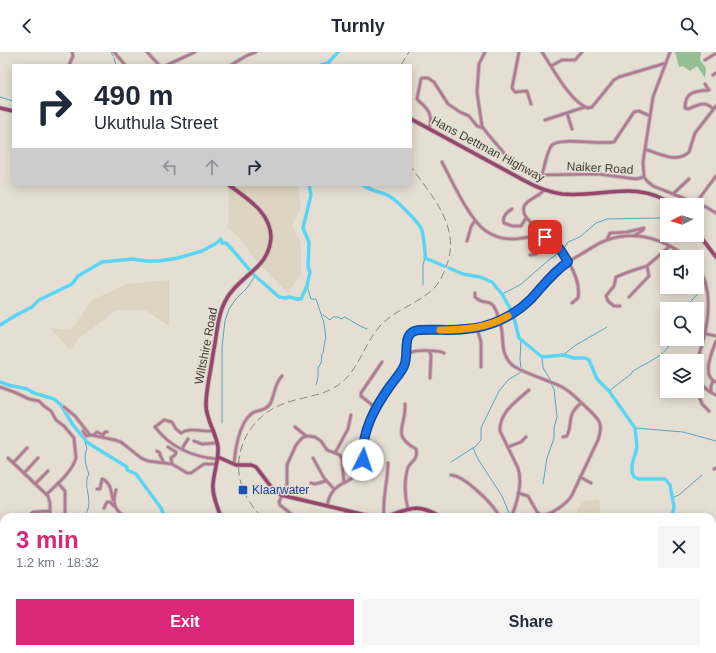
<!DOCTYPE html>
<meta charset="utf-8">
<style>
body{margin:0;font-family:Arial,sans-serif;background:#f6f6f7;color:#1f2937;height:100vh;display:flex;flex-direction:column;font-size:15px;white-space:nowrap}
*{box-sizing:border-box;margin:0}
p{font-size:13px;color:#747a83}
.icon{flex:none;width:22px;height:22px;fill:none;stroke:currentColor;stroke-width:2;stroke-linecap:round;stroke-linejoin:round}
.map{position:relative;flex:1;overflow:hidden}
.drawer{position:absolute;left:0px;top:461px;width:716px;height:140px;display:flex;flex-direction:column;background:#fff;border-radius:12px 12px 0 0;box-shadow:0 2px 10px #0003}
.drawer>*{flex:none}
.hud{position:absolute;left:12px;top:12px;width:400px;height:122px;border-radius:0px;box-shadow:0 2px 10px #0003;background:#fff;color:#1f2937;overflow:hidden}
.needle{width:26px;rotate:265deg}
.tools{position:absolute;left:660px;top:146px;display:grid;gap:8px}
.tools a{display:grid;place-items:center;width:44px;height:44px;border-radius:0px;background:#fff;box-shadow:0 2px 10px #0003;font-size:20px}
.pin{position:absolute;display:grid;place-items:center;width:34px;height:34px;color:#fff;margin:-17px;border-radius:8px;box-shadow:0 2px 6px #0006}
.me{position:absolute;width:44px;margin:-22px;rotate:4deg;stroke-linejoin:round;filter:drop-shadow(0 0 3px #0008)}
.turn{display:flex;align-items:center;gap:14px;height:84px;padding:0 16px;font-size:18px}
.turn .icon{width:52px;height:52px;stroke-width:2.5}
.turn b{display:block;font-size:28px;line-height:34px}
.lanes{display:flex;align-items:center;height:38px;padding:0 16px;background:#0003;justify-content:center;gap:20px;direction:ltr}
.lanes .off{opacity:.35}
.round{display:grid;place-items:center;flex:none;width:42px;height:42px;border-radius:0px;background:#f6f6f7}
.overview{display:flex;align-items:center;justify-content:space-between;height:68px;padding:0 16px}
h1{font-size:24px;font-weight:600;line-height:30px;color:#db2777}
.button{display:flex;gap:8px;margin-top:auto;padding:8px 16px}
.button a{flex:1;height:46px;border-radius:0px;background:#db2777;color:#fff;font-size:16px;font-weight:600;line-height:46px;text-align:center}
.button a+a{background:#f6f6f7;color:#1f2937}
header{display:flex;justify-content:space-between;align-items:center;height:52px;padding:0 16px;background:#fff;font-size:18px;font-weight:600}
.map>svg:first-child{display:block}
.built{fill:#ded4c2}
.green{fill:#94be93}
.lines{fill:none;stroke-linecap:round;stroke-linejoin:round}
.stream{stroke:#52a7bc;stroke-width:1}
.river{stroke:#5ad5f4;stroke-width:3.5}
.street-casing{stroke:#c0bbb1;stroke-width:4.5}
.secondary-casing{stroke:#c0bbb1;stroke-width:5.5}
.street{stroke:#b37992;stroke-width:2.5}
.secondary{stroke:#98456d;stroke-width:3.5}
.rail{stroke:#88857d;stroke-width:1;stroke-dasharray:8 4;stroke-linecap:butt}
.route-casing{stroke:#114b97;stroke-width:10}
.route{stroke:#1a73e8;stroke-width:7}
.slow{stroke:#f59e0b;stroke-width:7}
.transit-dot{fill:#1a4fb4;stroke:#e5dfd3;stroke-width:1.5}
.labels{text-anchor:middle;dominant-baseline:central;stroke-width:3;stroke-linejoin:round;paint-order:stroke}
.street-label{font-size:12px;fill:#3f3d38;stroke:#e5dfd3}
.transit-label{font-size:12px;fill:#164399;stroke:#e5dfd3;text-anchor:start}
</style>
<header><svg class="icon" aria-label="back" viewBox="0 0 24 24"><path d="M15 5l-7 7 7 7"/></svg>Turnly<svg class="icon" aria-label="search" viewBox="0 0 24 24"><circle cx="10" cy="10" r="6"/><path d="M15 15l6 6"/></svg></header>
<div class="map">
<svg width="716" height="601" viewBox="0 0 716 601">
<rect width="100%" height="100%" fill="#e5dfd3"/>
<!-- built -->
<path class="built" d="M 228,133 L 298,133 L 301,155 L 292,174 L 301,191 L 301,222 L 288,241 L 262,215 L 239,186 L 227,175 L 229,169 Z
M 169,228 L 169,274 L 145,258 L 117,258 L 79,286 L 70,298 L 50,276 L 71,278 L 92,248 L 127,232 Z
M 599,447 L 601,465 L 574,465 L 580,453 L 585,449 Z"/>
<!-- green -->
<path class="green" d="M 675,0 L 701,0 L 700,8 L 706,16 L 705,26 L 697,14 L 690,19 L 683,14 L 679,15 Z
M 597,597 L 626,597 L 619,601 L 592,601 Z"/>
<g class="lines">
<!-- stream -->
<path class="stream" d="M 111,0 L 113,4
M 114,6 L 116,13
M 0,45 L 13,49
M 562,199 L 568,190 L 580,185 L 596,171 L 607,167 L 658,166 L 667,167
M 423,233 L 423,213 L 425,206
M 307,234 L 311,247 L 316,247 L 324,271 L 326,287 L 325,288 L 323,301 L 322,302 L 321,311 L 318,316 L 318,325 L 316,333
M 502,242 L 520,233 L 550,207 L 560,200
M 684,257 L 702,237
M 323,263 L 330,268 L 333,265 L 338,265 L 342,267 L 344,265 C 352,268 358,274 367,277
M 521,288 L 520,307 L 521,317
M 563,303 L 576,293 L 607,275
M 542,305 L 543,316 L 550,327
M 609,339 L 631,322 L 633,319 C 649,309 665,305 673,287
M 222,371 L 222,295 L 225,269 L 229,257 L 236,247 L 247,236 L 255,224
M 635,376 L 683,380 L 716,389
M 473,396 L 478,407 L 502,444 L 509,461
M 451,410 L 476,394 L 481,388 L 481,376 L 499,339 L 508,328 L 521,320
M 543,432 L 547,406 L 554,386 L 554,376 L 557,365 L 554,337 L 551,332
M 672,446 L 679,443 L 702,423
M 83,465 C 97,451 81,435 89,422 C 86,415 83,404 87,397 L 84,386
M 0,491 L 4,490
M 712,508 L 716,509
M 44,601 L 44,599
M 368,601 L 368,597
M 636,601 L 640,597"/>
<!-- river -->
<path class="river" d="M 321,13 L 328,11 L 338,0
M 363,133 C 372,140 380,139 389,144 C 397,148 416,168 421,176 C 423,179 426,204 425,206 L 444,214
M 449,216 L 463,222 L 480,225 L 492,230 L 502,242 L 511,258
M 514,266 L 519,286 L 542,305 L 563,303 L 574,306 L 585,306 L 589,308 L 597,327 L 609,339 L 635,376 L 637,395 L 632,413 L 632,420 L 634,425 L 639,427 L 665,427 L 670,433 L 674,455 L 672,465
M 0,273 L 18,262 L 32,255 L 39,248 L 72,232 L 78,224 L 102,210 L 132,207 L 147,209 L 159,209 L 178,206 L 202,199 L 215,192 L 221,187 L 222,191 L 226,191 L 230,195 L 254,223 L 269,236 L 279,245 L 286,246 L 289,245 L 297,247 L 301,247 L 307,234 L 310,220 L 308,215 L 309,190 L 303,176 L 311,143 L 309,133
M 0,330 L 8,333 L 27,337 L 34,341 L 54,347 L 61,353 L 73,373 L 88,391 L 127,415 L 127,418 L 136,422 L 161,456 L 165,465
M 232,601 L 233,597"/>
<defs>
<path id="street" d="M 114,0 L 125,13
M 147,0 L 159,13
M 485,0 L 479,12 L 477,40 L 482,74 L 487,81 L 511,109 L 535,121 L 542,123 L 598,122 L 636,127 L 644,125
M 519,0 L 512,36 L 515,40 L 527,39 L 531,52
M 542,0 C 552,15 571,51 588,56 L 592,55 L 614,28 L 619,25 L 666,11
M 670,0 L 653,45 L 643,110 L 644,125 L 647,129 L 653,134 L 706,155 L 716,161
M 705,8 L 715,2
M 69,13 L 73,4 L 72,0
M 167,13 L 195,0
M 231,13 L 246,4 L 256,0
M 551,14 L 562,8 L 575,8 L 582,0
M 713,23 L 716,21
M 705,32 L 709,38 C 696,39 685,39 685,56 L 688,57 C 698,53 705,48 713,57
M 567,61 L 572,77
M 545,68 L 585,55
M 429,76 C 432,69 431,60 424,54 C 422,51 419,50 417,47 L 421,27 L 422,26 L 428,26 L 434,30 L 448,52 L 460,60 L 469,64 L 477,74 L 483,76
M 645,97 C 657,101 677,112 689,100 L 695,81 L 716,54
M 442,110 C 451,127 470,169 486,179 C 493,184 503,187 512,187 C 525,187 541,180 553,189 C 560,195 564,204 569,211 C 575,221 580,234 578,246 L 572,251
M 542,123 C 544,116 547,99 552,93 C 560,85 600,93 614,90 L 634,60 L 639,59 L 650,64
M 673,142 L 689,127
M 696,151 L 716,124
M 512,157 C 507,160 502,165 504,171 L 512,174 L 521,174 L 526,166
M 531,184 L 532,172 C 530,169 527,167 526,165 C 516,149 539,146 544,138
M 634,184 L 643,178 L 644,176
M 607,188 L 610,181 L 627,180 L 644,176
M 467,189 L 471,175 L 475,168
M 530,203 L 536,202 L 552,188
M 475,241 L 475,245 C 486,256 491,242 498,264 L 495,269
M 629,245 L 649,224 L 647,214
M 620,254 L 614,254 L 608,249 L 606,244 L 614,234 L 616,225 L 631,219 L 647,214 L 670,194
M 499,268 C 506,283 498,298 511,312 C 517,319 551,329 562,335 C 572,340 579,349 588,357 C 599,367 604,372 598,388 L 572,443 C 568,451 550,464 541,463 L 537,460 L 528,444 L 518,441
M 477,276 L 481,290 L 481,315
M 707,282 L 716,284
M 716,289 C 712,299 701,325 716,330
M 429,299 L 431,303 L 430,326
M 407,304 C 407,304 411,300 412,300 C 416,298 440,298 444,301
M 697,309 C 707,280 716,239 697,214
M 697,325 C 701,334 707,339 716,343
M 0,335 L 14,340 L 29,347 L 39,349 L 44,354 L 51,359 L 56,368 L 64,374 L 74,386 L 76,406 C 72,420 57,432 47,442
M 697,337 L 703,335
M 697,339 L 702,352 L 709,359
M 711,340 L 711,334 L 713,329
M 671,342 L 678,339
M 405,352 C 407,373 390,383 416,397 C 419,410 408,409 407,419 C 404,431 405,445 408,457
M 64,355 L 75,364 L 90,383 L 94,383 L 97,380 L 103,383 L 105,380 L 107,380
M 375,357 L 371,352 L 361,344 L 361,341 L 382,310
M 295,375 L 306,384
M 83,379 L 86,384 L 91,383 L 115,388 L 121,390 L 141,406 L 148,409 L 172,412 L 187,421 L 191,421 L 204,412 L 216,412
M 213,379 C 202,380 190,375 181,381 L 176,377 L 172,370 L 164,368 L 155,375 C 170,395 193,405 217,407
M 563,385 L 567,384 C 574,369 565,365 581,351
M 194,389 L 202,392 L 217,391
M 168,395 L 176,400 L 175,403 L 171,406 L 172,412
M 508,395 L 521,390 L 526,385
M 183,397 L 183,395 L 188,387
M 157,399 L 160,401 L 160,403 L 164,411
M 335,401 L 348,377 L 351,363
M 8,406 L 48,444 L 50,451 L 50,465
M 313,406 L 324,426 L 334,437
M 13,411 L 27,396
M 234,412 C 235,398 239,372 251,362 C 257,357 265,360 270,352 C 275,343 274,332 282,324
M 714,417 L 716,416
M 24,421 L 38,406
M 451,423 C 465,424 493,452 500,465
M 580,425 L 591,431
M 36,431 L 48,419
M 58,431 L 65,439 L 65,465
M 311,431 L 315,432 L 326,429
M 97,437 L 100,437 L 102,427 C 111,430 111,440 113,448
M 116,438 C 112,451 114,458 126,465
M 327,454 C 332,428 347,435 360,419 C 366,412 361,399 363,389 C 370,358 389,340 404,313 C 408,302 403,289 412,280 L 419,277 C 448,276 476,280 503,267 C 525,255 538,237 555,220 C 563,212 573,207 583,201 C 590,197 598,191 607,188 C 636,178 663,187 687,205
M 104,456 L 107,450 L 110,450 L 114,454
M 28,465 L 33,460 L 50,459
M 295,465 L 280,453 L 279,450 L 287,432 L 287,413 L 296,393 L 302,386 L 307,384 L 315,385 L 321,389 L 327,398 L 340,403 L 342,407 L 344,431
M 344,465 L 346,458
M 384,465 C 382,447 388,429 388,411
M 511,465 C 517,452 523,431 518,416 L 500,379 C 499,360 517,349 529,338
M 0,518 L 4,519
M 712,594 L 715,581
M 61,597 L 64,601
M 124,597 L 126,601
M 163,597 L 165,601
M 220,597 L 226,601
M 325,597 L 326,601
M 421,597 L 424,601
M 451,597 L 457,601
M 497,597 L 498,601
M 564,597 L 566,601
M 584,597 L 585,601
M 711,598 L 711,597
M 23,599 L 24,601
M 175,600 L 177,597
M 35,601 L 41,600
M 129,601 L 135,597
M 141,601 L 143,599
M 193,601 L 195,597
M 213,601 L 214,597
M 585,601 L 593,597
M 666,601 L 667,597
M 691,601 L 694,597"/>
<path id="secondary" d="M 0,56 L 13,59
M 411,67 L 527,130 C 538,136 549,140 562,142 C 601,146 637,127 673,153
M 697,180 L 716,205
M 218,405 L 236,413 L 251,413 L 256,415 L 272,436 L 281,443 L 374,465
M 221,465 C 217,454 212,443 213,432 C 214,420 219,407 218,395 C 216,380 206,368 206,353 C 206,336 211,319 213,302 C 217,284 217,262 227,246 C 234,233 249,224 259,213 C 266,206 270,196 271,186 C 271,160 247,147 229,133
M 385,465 C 409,457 417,450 441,465
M 247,597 L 247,601
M 521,597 L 522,601"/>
</defs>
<!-- street casing -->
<use href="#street" class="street-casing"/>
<!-- secondary casing -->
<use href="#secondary" class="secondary-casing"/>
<!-- street -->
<use href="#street" class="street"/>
<!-- secondary -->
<use href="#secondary" class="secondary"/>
<!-- rail -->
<path class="rail" d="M 401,13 L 409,0
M 262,465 C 254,457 247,448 243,437 C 230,405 247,368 278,354 C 299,344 322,346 341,331 C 361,315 365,287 384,270 C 398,257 418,251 432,238 C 439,232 443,223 446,215 C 462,176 432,144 411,115
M 390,597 L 398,601"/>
</g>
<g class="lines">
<defs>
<path id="route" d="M 363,408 C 361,380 375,355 390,334 C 395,327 401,321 404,314 C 410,301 400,280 419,278 C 435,277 450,279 465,277 C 489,276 514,264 531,247 C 543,234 553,220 568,210 C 562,200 557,190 545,185"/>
</defs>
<!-- route casing -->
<use href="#route" class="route-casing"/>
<!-- route -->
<use href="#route" class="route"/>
<!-- slow -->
<path class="slow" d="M 440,278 C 464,278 487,276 508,264"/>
</g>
<!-- markers -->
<rect class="transit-dot" x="238" y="433" width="10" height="10" rx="2"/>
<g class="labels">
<!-- street labels -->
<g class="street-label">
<text transform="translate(488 97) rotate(28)">Hans Dettman Highway</text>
<text transform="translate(600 116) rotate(3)">Naiker Road</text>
<text transform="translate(206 294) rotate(-79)">Wiltshire Road</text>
</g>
<!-- transit labels -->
<g class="transit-label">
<text x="252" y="438">Klaarwater</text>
</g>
</g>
</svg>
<div class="tools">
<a><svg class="needle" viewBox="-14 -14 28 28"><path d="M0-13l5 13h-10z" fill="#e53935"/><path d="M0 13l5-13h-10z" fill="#747a83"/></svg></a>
<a><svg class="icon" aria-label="sound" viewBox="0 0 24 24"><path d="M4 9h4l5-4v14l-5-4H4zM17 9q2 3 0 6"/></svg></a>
<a><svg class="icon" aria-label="search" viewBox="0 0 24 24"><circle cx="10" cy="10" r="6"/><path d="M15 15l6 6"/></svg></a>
<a><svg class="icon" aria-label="layers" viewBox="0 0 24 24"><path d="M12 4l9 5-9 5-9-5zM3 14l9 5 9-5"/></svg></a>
</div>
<div class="pin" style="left:545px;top:185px;background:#d93025"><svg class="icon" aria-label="arrive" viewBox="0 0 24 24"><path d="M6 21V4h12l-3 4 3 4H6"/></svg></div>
<svg class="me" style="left:363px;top:408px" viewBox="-20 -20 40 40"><circle r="19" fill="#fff"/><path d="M0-13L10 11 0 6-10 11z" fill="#1a73e8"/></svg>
<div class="hud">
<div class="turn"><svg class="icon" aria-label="right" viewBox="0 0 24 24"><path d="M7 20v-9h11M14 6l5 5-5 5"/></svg><div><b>490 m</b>Ukuthula Street</div></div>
<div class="lanes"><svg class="icon off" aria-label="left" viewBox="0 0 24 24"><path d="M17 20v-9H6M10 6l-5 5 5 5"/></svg><svg class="icon off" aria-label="ahead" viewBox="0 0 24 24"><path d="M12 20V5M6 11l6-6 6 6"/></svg><svg class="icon" aria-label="right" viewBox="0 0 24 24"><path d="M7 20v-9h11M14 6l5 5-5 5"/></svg></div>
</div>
<section class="drawer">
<div class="overview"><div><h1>3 min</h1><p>1.2 km · 18:32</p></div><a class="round"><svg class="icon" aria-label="close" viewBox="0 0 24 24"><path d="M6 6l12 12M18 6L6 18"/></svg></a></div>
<div class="button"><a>Exit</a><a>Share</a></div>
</section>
</div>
